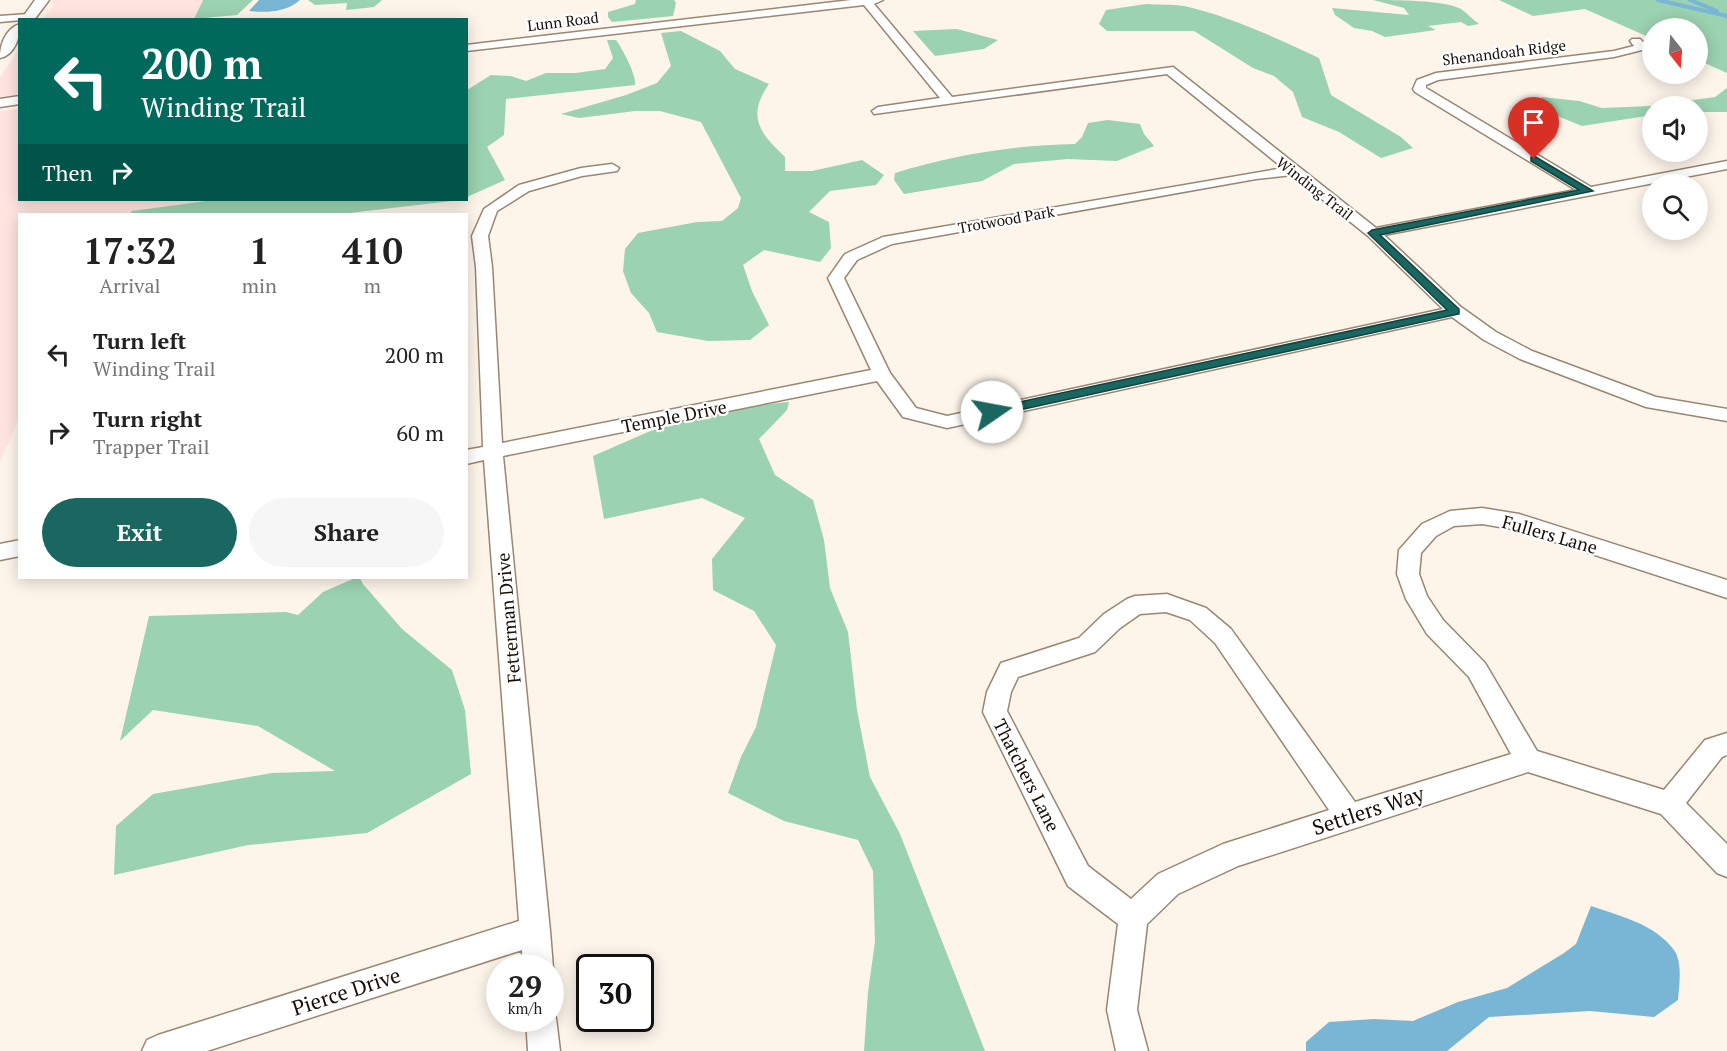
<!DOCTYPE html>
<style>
body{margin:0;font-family:"PT Serif",serif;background:#f6f6f6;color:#222;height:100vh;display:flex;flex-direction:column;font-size:22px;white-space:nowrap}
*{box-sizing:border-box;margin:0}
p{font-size:20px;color:#767676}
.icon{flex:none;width:33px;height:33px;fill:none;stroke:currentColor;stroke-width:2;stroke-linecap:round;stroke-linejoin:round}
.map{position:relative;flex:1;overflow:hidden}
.sheet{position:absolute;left:18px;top:213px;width:450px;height:366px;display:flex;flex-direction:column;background:#fff;border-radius:0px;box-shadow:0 3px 15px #0003}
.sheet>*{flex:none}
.hud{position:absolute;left:18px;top:18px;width:450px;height:183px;border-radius:0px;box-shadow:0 3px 15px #0003;background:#00695c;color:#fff;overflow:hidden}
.needle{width:39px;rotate:163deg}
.tools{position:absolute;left:1642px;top:18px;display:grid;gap:12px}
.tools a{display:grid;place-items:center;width:66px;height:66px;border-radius:50%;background:#fff;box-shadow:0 3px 15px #0003;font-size:30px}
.speed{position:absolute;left:486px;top:954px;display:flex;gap:12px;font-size:30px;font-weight:700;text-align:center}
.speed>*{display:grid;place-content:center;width:78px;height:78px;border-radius:50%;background:#fff;box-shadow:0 3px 15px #0003;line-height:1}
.speed small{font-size:15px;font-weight:400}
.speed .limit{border:3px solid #111;border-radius:9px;background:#fff;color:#111}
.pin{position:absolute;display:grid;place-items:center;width:51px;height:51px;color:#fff;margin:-62px -26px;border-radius:50% 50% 50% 0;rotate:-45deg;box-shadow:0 0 6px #0007}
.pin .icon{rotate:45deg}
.me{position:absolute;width:66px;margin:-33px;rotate:78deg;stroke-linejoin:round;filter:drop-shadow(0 0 4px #0008)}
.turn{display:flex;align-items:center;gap:21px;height:126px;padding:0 24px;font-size:27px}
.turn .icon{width:78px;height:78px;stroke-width:2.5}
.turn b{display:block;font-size:42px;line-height:51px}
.then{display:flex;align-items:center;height:57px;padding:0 24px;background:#0003;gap:12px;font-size:22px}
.eta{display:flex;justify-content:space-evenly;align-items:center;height:102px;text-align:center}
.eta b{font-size:36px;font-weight:700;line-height:42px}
.action{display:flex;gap:12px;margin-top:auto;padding:12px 24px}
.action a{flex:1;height:69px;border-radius:36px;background:#1a6660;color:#fff;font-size:24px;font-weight:700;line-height:69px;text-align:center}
.action a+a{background:#f6f6f6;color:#222}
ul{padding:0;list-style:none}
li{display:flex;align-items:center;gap:18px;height:78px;padding:0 24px}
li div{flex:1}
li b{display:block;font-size:22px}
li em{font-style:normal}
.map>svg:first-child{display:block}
.commercial{fill:#ffe4e0}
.green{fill:#9bd2b0}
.water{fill:#79b6d6}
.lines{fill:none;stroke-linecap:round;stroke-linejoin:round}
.stream{stroke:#79b6d6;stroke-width:4}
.minor-casing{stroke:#9b8671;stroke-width:3}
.major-casing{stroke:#9b8671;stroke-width:3}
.minor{fill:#fff;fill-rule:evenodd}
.major{fill:#fff;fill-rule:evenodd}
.route{fill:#1a6660;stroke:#11423e;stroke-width:1.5}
.labels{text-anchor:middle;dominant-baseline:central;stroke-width:4.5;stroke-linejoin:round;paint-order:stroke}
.far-street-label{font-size:15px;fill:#170f07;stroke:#fff}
.street-label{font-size:18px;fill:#170f07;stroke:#fff}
.near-street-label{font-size:21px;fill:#170f07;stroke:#fff}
</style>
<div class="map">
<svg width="1727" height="1051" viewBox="0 0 1727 1051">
<rect width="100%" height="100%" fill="#fdf4ea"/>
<!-- commercial -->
<path class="commercial" d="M 53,0 L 203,0 L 194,19 L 42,20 L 54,5 L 50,4 Z
M 19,49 L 19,98 L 3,99 L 0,98 L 0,78 Z
M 19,109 L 20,200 L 214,200 L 133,211 L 130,214 L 20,214 L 19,418 L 0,462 L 0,111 Z"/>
<!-- green -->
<path class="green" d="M 203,0 L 253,0 L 237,15 L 194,19 Z
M 308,0 L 382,0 L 374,7 L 346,10 L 347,3 L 315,5 Z
M 636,0 L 674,0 L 676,3 L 673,16 L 612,22 L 608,17 L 608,12 L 635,4 Z
M 1373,0 C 1395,0 1444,0 1461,9 C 1467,13 1473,20 1479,24 L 1468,26 L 1461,22 L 1428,26 L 1436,30 L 1385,37 L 1372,31 L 1354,28 L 1335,15 L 1332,8 L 1409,15 L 1404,8 Z
M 1499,0 L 1727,0 L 1727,73 L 1698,60 L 1698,28 L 1653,28 L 1653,39 L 1585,9 L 1533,16 Z
M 1146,4 C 1158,5 1172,4 1184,6 C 1227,15 1278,39 1319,58 L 1331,95 L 1401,137 L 1413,148 L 1381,158 L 1339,132 L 1302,117 L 1293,92 L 1274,76 L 1253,68 L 1194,31 L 1107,31 L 1099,24 L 1106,10 Z
M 957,29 L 998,40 L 984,49 L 935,56 L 913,31 Z
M 681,31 L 720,51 L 735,69 L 769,84 C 746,117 760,133 785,157 L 785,171 L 812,171 L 862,160 L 884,175 L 876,185 L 830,191 L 809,212 L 829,222 L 831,248 L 820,262 L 764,250 L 743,265 L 752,291 L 769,325 L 750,340 L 708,341 L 657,332 L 649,313 L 631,293 L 623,271 L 625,249 L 638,233 L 697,222 L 722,221 L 738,208 L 741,198 L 701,122 L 660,111 L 635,111 L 579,118 L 561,114 L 626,95 L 657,83 L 671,66 L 661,33 Z
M 607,40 L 616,40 C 622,48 637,76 635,85 L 506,99 L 504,135 L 487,147 L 505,180 L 467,197 L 467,90 L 491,75 L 511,76 L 526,81 L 546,73 L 576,73 L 605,69 L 613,58 Z
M 1727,88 L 1727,112 L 1698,112 L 1698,106 L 1653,106 L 1653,115 L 1582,126 L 1530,105 L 1542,97 L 1579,101 L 1602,108 L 1650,106 L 1715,97 Z
M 1108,120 L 1140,124 L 1144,134 L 1154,146 L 1117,161 L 1068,159 L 1014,164 L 982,181 L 904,194 L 894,180 L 895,173 C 953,155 1015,145 1075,144 L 1082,137 L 1088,123 Z
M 214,200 L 460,200 L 341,214 L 130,214 L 132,211 Z
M 789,402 L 787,410 L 759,439 L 775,475 L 813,500 L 824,540 L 830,588 L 848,632 L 857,710 L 870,777 L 900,834 L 985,1051 L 864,1051 L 868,992 L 875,942 L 873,871 L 858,840 L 784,821 L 728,793 L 741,757 L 756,727 L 776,645 L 754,611 L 713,590 L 712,559 L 745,518 L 702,498 L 604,519 L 593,456 L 648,432 L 715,409 Z
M 355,578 L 360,578 L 363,584 L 402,629 L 452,670 L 465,710 L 471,774 L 367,833 L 248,845 L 114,875 L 116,826 L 153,794 L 272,773 L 335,771 L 258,726 L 153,710 L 120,741 L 149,616 L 286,612 L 298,615 L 323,592 Z"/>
<!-- water -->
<path class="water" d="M 259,0 L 300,0 C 287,12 266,13 249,11 Z
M 1591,906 C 1620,916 1655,924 1674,950 C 1683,963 1679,985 1678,1000 L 1654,1017 L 1590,1011 L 1489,1017 L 1447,1051 L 1306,1051 L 1306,1042 L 1329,1022 L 1374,1019 L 1413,1021 L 1458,1002 L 1507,988 L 1564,953 L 1576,944 Z"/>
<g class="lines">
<!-- stream -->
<path class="stream" d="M 1658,0 L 1727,16
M 1690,0 L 1717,11"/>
<defs>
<path id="minor" d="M 851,0 L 883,0 L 874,4 L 952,97 L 1173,67 L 1376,228 L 1576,190 L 1415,92 L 1413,89 L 1417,80 L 1436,73 L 1614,51 L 1634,46 L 1630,41 L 1632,39 L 1640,39 L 1648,47 L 1646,49 L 1614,57 L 1438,80 L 1426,85 L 1426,88 L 1591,187 L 1727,161 L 1727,169 L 1384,235 L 1461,307 L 1496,332 L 1532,351 L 1656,397 L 1727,409 L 1727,421 L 1646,407 L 1520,359 L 1484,340 L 1452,317 L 947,428 L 903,417 L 877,381 L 503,456 L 550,931 L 553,968 L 550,974 L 550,968 L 523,968 L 522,950 L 207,1051 L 142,1051 L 147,1040 L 158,1035 L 519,921 L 484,460 L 466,464 L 466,450 L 483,447 L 476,267 L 472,236 L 484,209 L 519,185 L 581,168 L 612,164 L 619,168 L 617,171 L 582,176 L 529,191 L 497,211 L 488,236 L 492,267 L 502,443 L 871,370 L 828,278 L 845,254 L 883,237 L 1283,168 L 1167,74 L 874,114 L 872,111 L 878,107 L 940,98 L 864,5 L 466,51 L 466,45 ZM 1292,175 L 1368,236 L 1443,309 L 947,416 L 916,408 L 890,373 L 844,278 L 857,260 L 892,244 L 1256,179 Z
M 28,14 L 33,17 L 32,19 L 0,22 L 0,16 Z
M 20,96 L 20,104 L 0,107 L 0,99 Z
M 1482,508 L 1519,514 L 1727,580 L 1727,598 L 1518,530 L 1482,524 L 1454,526 L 1436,536 L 1421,553 L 1419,574 L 1427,596 L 1443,620 L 1485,663 L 1537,751 L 1664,790 L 1705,740 L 1727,733 L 1727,755 L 1722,757 L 1686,803 L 1727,844 L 1727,877 L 1717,873 L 1661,814 L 1528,772 L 1238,866 L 1178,894 L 1147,924 L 1137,1010 L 1148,1051 L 1116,1051 L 1107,1010 L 1118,924 L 1068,886 L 983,712 L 987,692 L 1001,663 L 1079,638 L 1104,614 L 1127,599 L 1135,596 L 1167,594 L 1175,597 L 1206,608 L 1231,629 L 1355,802 L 1511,754 L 1469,677 L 1427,634 L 1406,599 L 1397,574 L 1399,550 L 1422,524 L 1450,511 ZM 1166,612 L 1190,620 L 1215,643 L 1329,810 L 1223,844 L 1158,874 L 1131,899 L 1088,866 L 1007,711 L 1011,692 L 1018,677 L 1095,652 L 1120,628 L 1140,614 Z
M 20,540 L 20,556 L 0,560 L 0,544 Z
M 550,1006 L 556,1018 L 560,1051 L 528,1051 L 526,1018 L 550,1018 Z"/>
<path id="major" d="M 35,0 L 49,0 L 34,20 L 20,21 Z
M 20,24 C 20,37 15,55 0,58 C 0,45 5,29 20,24 Z"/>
</defs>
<!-- minor casing -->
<use href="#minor" class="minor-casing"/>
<!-- major casing -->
<use href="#major" class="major-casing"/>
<!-- minor -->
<use href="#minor" class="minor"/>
<!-- major -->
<use href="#major" class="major"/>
</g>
<!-- route -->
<path class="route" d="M 1534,156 L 1593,191 L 1380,235 L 1459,309 L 1459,314 L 992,416 L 986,412 L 992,408 L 1447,310 L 1368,233 L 1372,230 L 1579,190 L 1531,161 L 1531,157 Z"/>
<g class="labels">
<!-- far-street labels -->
<g class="far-street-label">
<text transform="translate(563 21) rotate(-7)">Lunn Road</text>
<text transform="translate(1504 52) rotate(-7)">Shenandoah Ridge</text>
<text transform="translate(1315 188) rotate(38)">Winding Trail</text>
<text transform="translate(1006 219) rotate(-10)">Trotwood Park</text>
</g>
<!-- street labels -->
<g class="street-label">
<text transform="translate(674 416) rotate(-11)">Temple Drive</text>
<text transform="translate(1550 534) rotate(16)">Fullers Lane</text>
<text transform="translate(508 618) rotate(-95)">Fetterman Drive</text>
<text transform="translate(1027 775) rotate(63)">Thatchers Lane</text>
</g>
<!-- near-street labels -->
<g class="near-street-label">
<text transform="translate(1368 810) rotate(-18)">Settlers Way</text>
<text transform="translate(346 991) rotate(-18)">Pierce Drive</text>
</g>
</g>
</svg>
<div class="tools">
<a><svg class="needle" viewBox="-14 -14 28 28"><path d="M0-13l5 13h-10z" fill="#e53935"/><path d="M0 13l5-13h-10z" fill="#767676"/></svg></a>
<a><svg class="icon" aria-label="sound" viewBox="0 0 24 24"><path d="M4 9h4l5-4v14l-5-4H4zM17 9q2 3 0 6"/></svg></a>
<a><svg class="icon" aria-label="search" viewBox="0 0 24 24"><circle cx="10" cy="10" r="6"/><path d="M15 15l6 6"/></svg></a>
</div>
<div class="speed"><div>29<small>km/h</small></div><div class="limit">30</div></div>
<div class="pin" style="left:1534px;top:159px;background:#d93025"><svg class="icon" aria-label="arrive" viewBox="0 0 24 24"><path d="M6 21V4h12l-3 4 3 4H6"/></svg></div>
<svg class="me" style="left:992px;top:412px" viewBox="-20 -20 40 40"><circle r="19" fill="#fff"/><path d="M0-13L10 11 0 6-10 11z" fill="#1a6660"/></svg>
<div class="hud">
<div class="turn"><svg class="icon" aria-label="left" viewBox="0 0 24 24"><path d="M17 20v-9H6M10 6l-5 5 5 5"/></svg><div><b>200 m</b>Winding Trail</div></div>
<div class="then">Then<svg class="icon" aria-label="right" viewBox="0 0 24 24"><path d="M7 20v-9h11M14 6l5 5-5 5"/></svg></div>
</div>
<section class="sheet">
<div class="eta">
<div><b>17:32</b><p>Arrival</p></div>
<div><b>1</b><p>min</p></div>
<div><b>410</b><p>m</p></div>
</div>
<ul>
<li><svg class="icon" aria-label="left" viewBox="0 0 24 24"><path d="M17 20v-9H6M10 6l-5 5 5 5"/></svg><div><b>Turn left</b><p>Winding Trail</p></div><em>200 m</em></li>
<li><svg class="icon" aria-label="right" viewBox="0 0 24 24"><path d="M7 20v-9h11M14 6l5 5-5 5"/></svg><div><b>Turn right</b><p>Trapper Trail</p></div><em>60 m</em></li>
</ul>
<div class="action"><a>Exit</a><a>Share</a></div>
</section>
</div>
